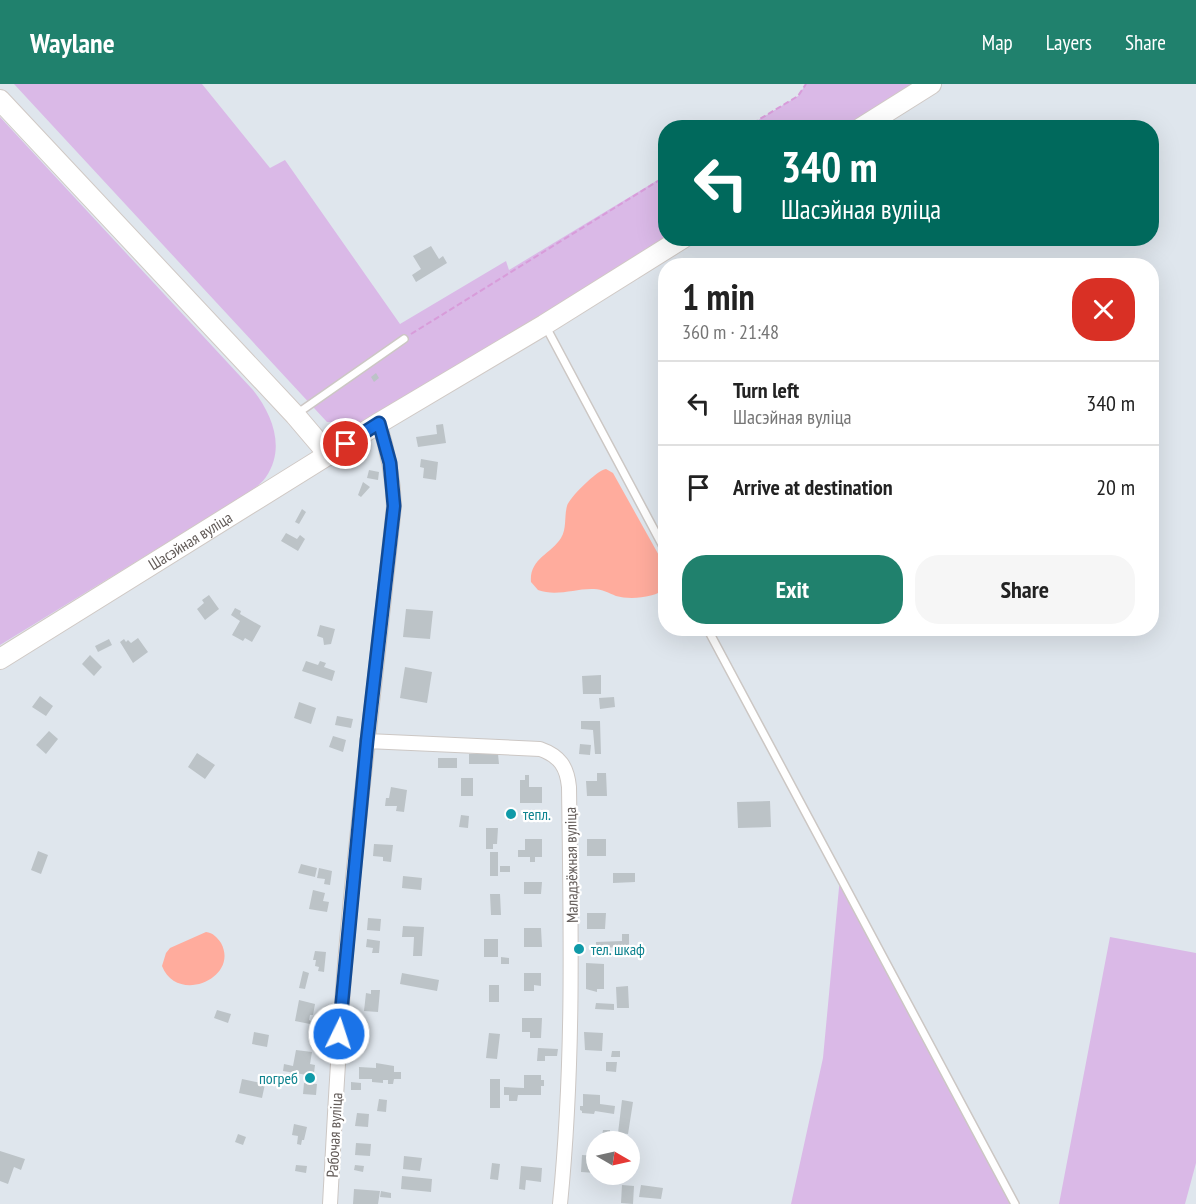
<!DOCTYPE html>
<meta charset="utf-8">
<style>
body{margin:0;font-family:"PT Sans Narrow",sans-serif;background:#f6f6f6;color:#222;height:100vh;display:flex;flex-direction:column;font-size:22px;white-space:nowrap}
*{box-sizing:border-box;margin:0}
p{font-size:20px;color:#767676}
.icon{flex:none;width:33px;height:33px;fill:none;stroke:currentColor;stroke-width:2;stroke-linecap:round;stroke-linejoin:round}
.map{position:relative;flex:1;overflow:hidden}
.details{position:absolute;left:658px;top:174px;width:501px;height:378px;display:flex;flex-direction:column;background:#fff;border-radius:24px;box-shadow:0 6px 24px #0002}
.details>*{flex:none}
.guide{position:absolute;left:658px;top:36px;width:501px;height:126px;border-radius:24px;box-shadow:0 6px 24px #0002;background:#00695c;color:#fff;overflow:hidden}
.needle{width:39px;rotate:99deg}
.tools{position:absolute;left:586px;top:1047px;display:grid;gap:12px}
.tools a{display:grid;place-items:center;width:54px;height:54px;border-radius:50%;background:#fff;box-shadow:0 6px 24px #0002;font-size:30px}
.pin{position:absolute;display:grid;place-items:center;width:51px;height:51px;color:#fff;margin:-26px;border:3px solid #fff;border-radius:50%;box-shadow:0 2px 6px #0007}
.me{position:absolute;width:66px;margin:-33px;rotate:4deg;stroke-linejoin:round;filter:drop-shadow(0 0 4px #0008)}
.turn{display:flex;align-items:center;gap:21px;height:126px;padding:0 24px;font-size:27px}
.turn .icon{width:78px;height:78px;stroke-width:2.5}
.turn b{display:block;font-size:42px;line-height:51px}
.round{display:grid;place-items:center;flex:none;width:63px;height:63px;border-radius:24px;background:#f6f6f6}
.head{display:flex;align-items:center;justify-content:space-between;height:102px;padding:0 24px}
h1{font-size:36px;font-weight:700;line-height:45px}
.button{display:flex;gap:12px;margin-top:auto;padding:12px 24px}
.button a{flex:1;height:69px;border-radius:24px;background:#20816d;color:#fff;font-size:24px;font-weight:700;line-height:69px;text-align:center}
.button a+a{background:#f6f6f6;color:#222}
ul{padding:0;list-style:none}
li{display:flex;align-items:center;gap:18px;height:84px;padding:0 24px;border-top:2px solid #e0e0e0}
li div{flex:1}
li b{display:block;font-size:22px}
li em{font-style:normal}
header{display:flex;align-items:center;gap:36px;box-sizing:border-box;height:84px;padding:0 30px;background:#20816d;color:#fff}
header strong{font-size:28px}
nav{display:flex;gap:33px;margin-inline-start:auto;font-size:21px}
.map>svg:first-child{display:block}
.green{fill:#dab9e7}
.water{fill:#ffac9d}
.building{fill:#bcc3c7}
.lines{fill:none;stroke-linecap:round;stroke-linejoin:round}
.lane-casing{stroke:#ccc7c4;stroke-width:10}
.street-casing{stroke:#ccc7c4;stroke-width:16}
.secondary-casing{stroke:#d0c9c5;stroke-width:22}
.path{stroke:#d89cda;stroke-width:2;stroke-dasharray:6 3;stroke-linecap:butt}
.lane{stroke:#fff;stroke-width:7}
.street{stroke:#fff;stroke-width:14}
.secondary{stroke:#fff;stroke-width:20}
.route-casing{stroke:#114b97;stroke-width:15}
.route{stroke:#1a73e8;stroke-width:10}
.culture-dot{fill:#0f9aa8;stroke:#fff;stroke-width:2}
.labels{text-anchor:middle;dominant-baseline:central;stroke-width:4.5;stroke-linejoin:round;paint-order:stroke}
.street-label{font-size:16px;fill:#625b58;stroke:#fff}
.culture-label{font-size:16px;fill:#0d838f;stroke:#fff;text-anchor:start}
</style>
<header>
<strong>Waylane</strong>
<nav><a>Map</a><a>Layers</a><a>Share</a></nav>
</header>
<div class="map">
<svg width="1196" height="1120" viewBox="0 0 1196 1120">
<rect width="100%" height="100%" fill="#dfe6ed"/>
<!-- green -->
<path class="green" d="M 14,0 L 202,0 L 270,84 L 285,76 L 400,240 L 506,177 L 509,186 L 666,91 L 666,154 L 379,339 L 327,338 Z
M 806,0 L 931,0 L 861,43 L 745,44 L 798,12 Z
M 0,33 L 253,306 C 272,330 286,364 266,393 C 263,398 257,402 253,406 L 0,561 Z
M 840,793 L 1015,1120 L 791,1120 L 823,974 Z
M 1110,853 L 1196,869 L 1196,1079 L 1185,1120 L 1059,1120 Z"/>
<!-- water -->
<path class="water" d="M 606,385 L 613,389 L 666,484 L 666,504 C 655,514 630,516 616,512 C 609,509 602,505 594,505 C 576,504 557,513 538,506 L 531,498 C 529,475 551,470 561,454 C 567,444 564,433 567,422 C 569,414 597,386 606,385 Z
M 206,848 C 213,849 217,853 221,859 C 240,894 177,921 162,882 L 166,869 L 170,864 Z"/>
<!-- building -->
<path class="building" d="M 431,162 L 439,175 L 443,172 L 447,179 L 416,198 L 412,191 L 421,185 L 413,172 Z
M 376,289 L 379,294 L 374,298 L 371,293 Z
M 443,340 L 446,359 L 418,363 L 416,353 L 437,350 L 436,341 Z
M 421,375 L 438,378 L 436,396 L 423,394 L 424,384 L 420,383 Z
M 369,386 L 379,388 L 378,396 L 367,394 Z
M 363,398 L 370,403 L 361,413 L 358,411 Z
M 302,425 L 306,428 L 299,440 L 295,438 Z
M 286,449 L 297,455 L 300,451 L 305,455 L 298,467 L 281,457 Z
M 209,511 L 219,525 L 205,536 L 197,525 L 204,519 L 202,516 Z
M 235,524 L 241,527 L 240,530 L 261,542 L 252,558 L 245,554 L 243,557 L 232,551 L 240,537 L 231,531 Z
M 406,525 L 433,527 L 430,555 L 403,553 Z
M 320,541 L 335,545 L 331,560 L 324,561 L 323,554 L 317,552 Z
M 138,554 L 148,568 L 133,579 L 120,558 L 124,555 L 126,558 L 128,556 L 131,559 Z
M 109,555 L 112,561 L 98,568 L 95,562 Z
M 90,571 L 102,583 L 94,592 L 82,580 Z
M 306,577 L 318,581 L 320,577 L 326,579 L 324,583 L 335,587 L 332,597 L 302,587 Z
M 405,583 L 432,588 L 427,619 L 400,614 Z
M 601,591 L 601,610 L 583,610 L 582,592 Z
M 40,612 L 53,622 L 46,632 L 32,623 Z
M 614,613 L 615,623 L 600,625 L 599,614 Z
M 299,618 L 316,624 L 311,640 L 294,634 Z
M 337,632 L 353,635 L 351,644 L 335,641 Z
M 581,637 L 600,637 L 601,670 L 595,670 L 593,646 L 581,645 Z
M 49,647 L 58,655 L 46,670 L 36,661 Z
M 333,652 L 346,656 L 343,668 L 329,663 Z
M 580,660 L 591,661 L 590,671 L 579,670 Z
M 197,669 L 215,681 L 205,695 L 188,683 Z
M 469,670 L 498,670 L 499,680 L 469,680 Z
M 438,674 L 457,674 L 457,684 L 438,684 Z
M 597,689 L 606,689 L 607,712 L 587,712 L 586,697 L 597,697 Z
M 525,691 L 529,691 L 529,703 L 542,703 L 542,719 L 520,719 L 520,696 L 525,696 Z
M 461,694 L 473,694 L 473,712 L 461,712 Z
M 391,703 L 407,706 L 404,728 L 396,727 L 397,722 L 385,722 L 386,714 L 389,714 Z
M 770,717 L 771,743 L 738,744 L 737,718 Z
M 508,724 L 515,724 L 514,737 L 508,737 Z
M 461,731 L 469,732 L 468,744 L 459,743 Z
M 486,744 L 498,744 L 497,760 L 493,760 L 493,765 L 486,765 Z
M 525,755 L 542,755 L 542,773 L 535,773 L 535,778 L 530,778 L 530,773 L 518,773 L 518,766 L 525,766 Z
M 587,755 L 606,755 L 606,772 L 587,772 Z
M 374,760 L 393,761 L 391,778 L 383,777 L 383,773 L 373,772 Z
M 38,767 L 48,771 L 41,790 L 31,786 Z
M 490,768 L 498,768 L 498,792 L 490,792 Z
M 301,780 L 317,784 L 315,793 L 298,789 Z
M 500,782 L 510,782 L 510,788 L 500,788 Z
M 319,784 L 332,787 L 330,801 L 324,800 L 325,795 L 317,794 Z
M 613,789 L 635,789 L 635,798 L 613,799 Z
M 403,792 L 422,794 L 421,806 L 402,804 Z
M 524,798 L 542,798 L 541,810 L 524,810 Z
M 313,806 L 325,809 L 323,817 L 329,818 L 327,828 L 309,825 Z
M 490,810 L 500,810 L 501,831 L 491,831 Z
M 587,829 L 606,829 L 605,845 L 587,845 Z
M 368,834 L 381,835 L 380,847 L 367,846 Z
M 403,842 L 424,843 L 422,872 L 413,872 L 414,853 L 402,853 Z
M 524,844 L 541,844 L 542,863 L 524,863 Z
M 622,850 L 629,850 L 629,861 L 627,863 L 596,864 L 596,858 L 622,857 Z
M 367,855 L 380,857 L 379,869 L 372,869 L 373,864 L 366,863 Z
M 484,855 L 498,855 L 498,873 L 484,873 Z
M 315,867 L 326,868 L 324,888 L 318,887 L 319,883 L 315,882 L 316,876 L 313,876 Z
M 501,873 L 509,874 L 509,880 L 501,880 Z
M 586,879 L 604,880 L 604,905 L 597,905 L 597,908 L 586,905 Z
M 303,887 L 309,889 L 305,905 L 299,904 Z
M 402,889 L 439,896 L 437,907 L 400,900 Z
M 524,889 L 541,889 L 541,902 L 534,901 L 534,907 L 524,907 Z
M 489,901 L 499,901 L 499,918 L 489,918 Z
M 628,902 L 629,924 L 617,924 L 616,903 Z
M 371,906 L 380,906 L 378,928 L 364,927 L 366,909 L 371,910 Z
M 299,916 L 315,920 L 313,931 L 310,931 L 309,936 L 311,937 L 310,940 L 295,937 Z
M 596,919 L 614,920 L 614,926 L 595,925 Z
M 217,926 L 231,930 L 228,939 L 214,934 Z
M 522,934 L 542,934 L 541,954 L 530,954 L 530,948 L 522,948 Z
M 254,948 L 269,951 L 267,963 L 252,960 Z
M 584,948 L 603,949 L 602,967 L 585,966 Z
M 489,949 L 500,950 L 497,975 L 486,974 Z
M 355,954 L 366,955 L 365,964 L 354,963 Z
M 538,964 L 558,965 L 557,972 L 545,972 L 545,977 L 537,977 Z
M 296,966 L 312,968 L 310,980 L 315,981 L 313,997 L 306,996 L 307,991 L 283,987 L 284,980 L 293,982 Z
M 612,967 L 620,967 L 620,973 L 611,973 Z
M 606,978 L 617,978 L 616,988 L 606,987 Z
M 376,979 L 394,982 L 394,988 L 401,988 L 401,995 L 394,995 L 393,1000 L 388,1000 L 388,996 L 383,996 L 383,999 L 372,998 L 372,995 L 359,995 L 359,983 L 376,984 Z
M 524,991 L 541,991 L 541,996 L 544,996 L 544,1002 L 541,1002 L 541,1011 L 518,1011 L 517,1017 L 509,1017 L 509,1011 L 504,1011 L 504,1003 L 524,1004 Z
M 242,995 L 265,1000 L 262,1014 L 239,1009 Z
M 490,995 L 500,995 L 500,1024 L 490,1024 Z
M 351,998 L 361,999 L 361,1006 L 351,1006 Z
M 304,999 L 317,1000 L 316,1011 L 303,1010 Z
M 583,1010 L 600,1011 L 600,1020 L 615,1022 L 614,1030 L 595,1027 L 594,1030 L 582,1029 L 582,1027 L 580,1026 L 580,1022 L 583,1022 Z
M 379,1015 L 387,1016 L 386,1028 L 377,1027 Z
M 622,1016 L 633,1018 L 628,1050 L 618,1049 Z
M 357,1029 L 369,1030 L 368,1043 L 355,1042 Z
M 294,1040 L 307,1043 L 304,1056 L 302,1056 L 301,1061 L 297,1060 L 298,1052 L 292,1051 Z
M 603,1046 L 610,1046 L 610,1053 L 602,1052 Z
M 238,1050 L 246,1053 L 243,1061 L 235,1058 Z
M 356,1059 L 371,1060 L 370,1072 L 355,1071 Z
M 0,1067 L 25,1075 L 21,1086 L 14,1083 L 8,1100 L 0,1097 Z
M 582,1071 L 597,1072 L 597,1089 L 581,1088 Z
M 404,1072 L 422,1074 L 420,1087 L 403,1085 Z
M 492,1079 L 500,1080 L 498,1096 L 490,1095 Z
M 296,1081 L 307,1082 L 306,1089 L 295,1087 Z
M 355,1081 L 364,1082 L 363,1088 L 354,1086 Z
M 521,1082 L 542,1084 L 541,1098 L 526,1096 L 525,1106 L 519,1105 Z
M 402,1092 L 432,1095 L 431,1108 L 401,1105 Z
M 622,1101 L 634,1102 L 633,1120 L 621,1119 Z
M 641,1101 L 663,1104 L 661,1115 L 639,1113 Z
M 354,1105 L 380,1107 L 378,1120 L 353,1120 Z
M 381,1107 L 391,1109 L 391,1114 L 380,1113 Z"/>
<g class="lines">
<defs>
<path id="lane" d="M 546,243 L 666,468
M 295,331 L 404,255
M 707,544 L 1015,1120"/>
<path id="street" d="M 367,657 L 540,665 C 560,672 567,683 569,703 C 571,843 574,981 560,1120
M 330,1120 C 335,1032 339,944 347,857 C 360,711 379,567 394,422 C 393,392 388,367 379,339"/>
<g id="secondary">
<path d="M 0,16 L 295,331 L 329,371"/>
<path d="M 861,44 L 931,0"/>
<path id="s1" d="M 0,575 L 379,339 L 544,241 L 683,154"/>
</g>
</defs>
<!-- lane casing -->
<use href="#lane" class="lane-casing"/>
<!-- street casing -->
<use href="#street" class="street-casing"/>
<!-- secondary casing -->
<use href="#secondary" class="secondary-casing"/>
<!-- path -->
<path class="path" d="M 745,44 L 798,12 L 806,0
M 411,250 L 666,92"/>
<!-- lane -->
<use href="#lane" class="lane"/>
<!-- street -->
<use href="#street" class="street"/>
<!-- secondary -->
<use href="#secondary" class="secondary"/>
</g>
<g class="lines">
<defs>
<path id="route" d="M 339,950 L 367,657 L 394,422 L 390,379 L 379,339 L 346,360"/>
</defs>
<!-- route casing -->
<use href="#route" class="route-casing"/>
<!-- route -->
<use href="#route" class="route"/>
</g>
<!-- markers -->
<g class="culture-dot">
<circle cx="511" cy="730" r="6"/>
<circle cx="579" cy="865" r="6"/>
<circle cx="310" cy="994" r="6"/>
</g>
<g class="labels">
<!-- street labels -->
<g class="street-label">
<text stroke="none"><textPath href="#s1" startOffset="224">Шасэйная вуліца</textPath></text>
<text transform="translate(571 781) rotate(-91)">Маладзёжная вуліца</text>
<text transform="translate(334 1051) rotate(-87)">Рабочая вуліца</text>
</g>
<!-- culture labels -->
<g class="culture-label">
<text x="523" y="730">тепл.</text>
<text x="591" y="865">тел. шкаф</text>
<text x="298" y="994" text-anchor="end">погреб</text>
</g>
</g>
</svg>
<div class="tools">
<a><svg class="needle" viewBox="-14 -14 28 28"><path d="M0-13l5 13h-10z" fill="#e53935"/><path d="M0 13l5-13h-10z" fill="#767676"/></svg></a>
</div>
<div class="pin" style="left:346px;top:360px;background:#d93025"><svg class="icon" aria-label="arrive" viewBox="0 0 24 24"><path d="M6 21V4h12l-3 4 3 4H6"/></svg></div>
<svg class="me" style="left:339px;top:950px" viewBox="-20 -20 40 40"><circle r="17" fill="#1a73e8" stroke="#fff" stroke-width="3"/><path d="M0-11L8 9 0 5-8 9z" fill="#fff"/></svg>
<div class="guide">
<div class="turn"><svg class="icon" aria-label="left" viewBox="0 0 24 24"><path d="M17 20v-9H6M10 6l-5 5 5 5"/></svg><div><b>340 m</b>Шасэйная вуліца</div></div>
</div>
<section class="details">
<div class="head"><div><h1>1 min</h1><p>360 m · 21:48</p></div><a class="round" style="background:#d93025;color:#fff"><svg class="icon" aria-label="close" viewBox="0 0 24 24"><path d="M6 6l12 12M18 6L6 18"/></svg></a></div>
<ul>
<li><svg class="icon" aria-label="left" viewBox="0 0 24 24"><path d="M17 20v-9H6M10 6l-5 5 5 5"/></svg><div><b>Turn left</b><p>Шасэйная вуліца</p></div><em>340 m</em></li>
<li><svg class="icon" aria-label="arrive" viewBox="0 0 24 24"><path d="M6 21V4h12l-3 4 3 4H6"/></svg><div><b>Arrive at destination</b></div><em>20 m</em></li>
</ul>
<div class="button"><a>Exit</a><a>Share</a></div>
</section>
</div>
